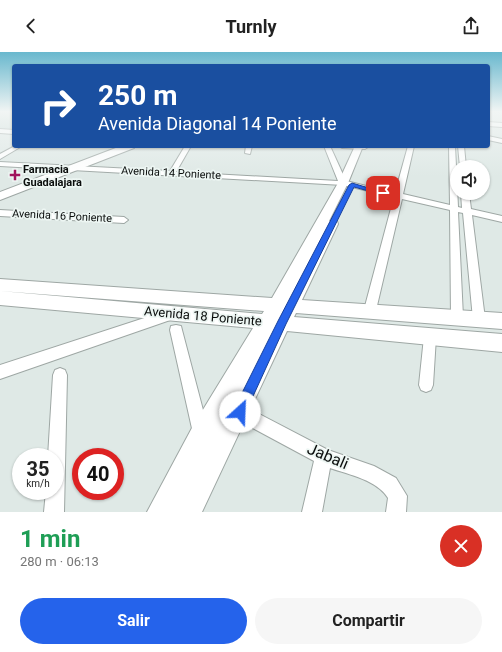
<!DOCTYPE html>
<html lang="es">
<meta charset="utf-8">
<style>
body{margin:0;font-family:Roboto,sans-serif;background:#f6f6f6;color:#222;height:100vh;display:flex;flex-direction:column;font-size:15px;white-space:nowrap}
*{box-sizing:border-box;margin:0}
p{font-size:13px;color:#767676}
.icon{flex:none;width:22px;height:22px;fill:none;stroke:currentColor;stroke-width:2;stroke-linecap:round;stroke-linejoin:round}
.map{position:relative;height:460px;overflow:hidden}
.sheet{display:flex;flex-direction:column;background:#fff;flex:1}
.sheet>*{flex:none}
.hud{position:absolute;left:12px;top:12px;width:478px;height:84px;border-radius:4px;box-shadow:0 1px 3px #0004;background:#1a4fa0;color:#fff;overflow:hidden}
.fabs{position:absolute;left:450px;top:108px;display:grid;gap:8px}
.fabs a{display:grid;place-items:center;width:40px;height:40px;border-radius:50%;background:#fff;box-shadow:0 1px 3px #0004;font-size:20px}
.speed{position:absolute;left:12px;top:396px;display:flex;gap:8px;font-size:20px;font-weight:700;text-align:center}
.speed>*{display:grid;place-content:center;width:52px;height:52px;border-radius:50%;background:#fff;box-shadow:0 1px 3px #0004;line-height:1}
.speed small{font-size:10px;font-weight:400}
.speed .limit{border:6px solid #d22;background:#fff;color:#111}
.pin{position:absolute;display:grid;place-items:center;width:34px;height:34px;color:#fff;margin:-17px;border-radius:8px;box-shadow:0 2px 6px #0006}
.me{position:absolute;width:44px;margin:-22px;rotate:25deg;stroke-linejoin:round;filter:drop-shadow(0 0 3px #0008)}
.turn{display:flex;align-items:center;gap:14px;height:84px;padding:0 20px;font-size:18px}
.turn .icon{width:52px;height:52px;stroke-width:2.5}
.turn b{display:block;font-size:28px;line-height:34px}
.round{display:grid;place-items:center;flex:none;width:42px;height:42px;border-radius:21px;background:#f6f6f6}
.head{display:flex;align-items:center;justify-content:space-between;height:68px;padding:0 20px}
h1{font-size:24px;font-weight:700;line-height:30px;color:#1e9e55}
.primary-button{display:flex;gap:8px;margin-top:auto;padding:8px 20px}
.primary-button a{flex:1;height:46px;border-radius:24px;background:#2563eb;color:#fff;font-size:16px;font-weight:700;line-height:46px;text-align:center}
.primary-button a+a{background:#f6f6f6;color:#222}
header{display:flex;justify-content:space-between;align-items:center;height:52px;padding:0 20px;background:#fff;font-size:18px;font-weight:700}
.map>svg:first-child{display:block}
.built{fill:#cbddd7}
.lines{fill:none;stroke-linecap:round;stroke-linejoin:round}
.street-casing{stroke:#9ea7a4;stroke-width:2}
.secondary-casing{stroke:#9ea7a4;stroke-width:2}
.primary-casing{stroke:#9ea7a4;stroke-width:2}
.street{fill:#fff;fill-rule:evenodd}
.secondary{fill:#fff;fill-rule:evenodd}
.primary{fill:#fff;fill-rule:evenodd}
.route{fill:#2563eb;stroke:#184099}
.poi-dot{fill:#a0125c;stroke:#edf6f3;stroke-width:1.5}
.labels{text-anchor:middle;dominant-baseline:central;stroke-width:3.5;stroke-linejoin:round;paint-order:stroke}
.far-poi-label{font-size:11px;font-weight:bold;fill:#0a0d0c;stroke:#edf6f3;text-anchor:start}
.far-street-label{font-size:11px;fill:#0a0d0c;stroke:#edf6f3}
.street-label{font-size:13px;fill:#0a0d0c;stroke:#edf6f3}
.near-street-label{font-size:16px;fill:#0a0d0c;stroke:#edf6f3}
</style>
<header><svg class="icon" aria-label="back" viewBox="0 0 24 24"><path d="M15 5l-7 7 7 7"/></svg>Turnly<svg class="icon" aria-label="share" viewBox="0 0 24 24"><path d="M12 15V3M7 8l5-5 5 5M5 13v7h14v-7"/></svg></header>
<div class="map">
<svg width="502" height="460" viewBox="0 0 502 460">
<rect width="100%" height="100%" fill="#dfe9e6"/>
<!-- built -->
<path class="built" d="M 0,60 L 14,60 L 14,77 L 0,77 Z"/>
<g class="lines">
<defs>
<path id="street" d="M 0,77 L 14,78 L 14,82 L 0,81 Z
M 488,84 L 502,87 L 502,91 L 488,88 Z
M 15,94 L 22,94 L 0,107 L 0,102 Z
M 185,94 L 191,94 L 176,120 L 338,129 L 324,94 L 330,94 L 346,129 L 395,141 L 408,94 L 414,94 L 403,142 L 450,153 L 449,94 L 455,94 L 458,155 L 462,156 L 461,141 L 469,141 L 471,157 L 502,164 L 502,170 L 472,163 L 485,267 L 483,271 L 479,272 L 475,271 L 473,267 L 463,161 L 458,160 L 463,265 L 461,269 L 457,270 L 453,269 L 451,265 L 450,158 L 402,147 L 376,258 L 374,261 L 370,263 L 366,261 L 364,258 L 394,145 L 343,133 L 0,114 L 0,110 L 170,119 Z
M 246,94 L 252,94 L 250,102 L 245,101 Z
M 339,94 L 367,94 L 368,95 L 365,97 L 342,96 Z
M 458,94 L 464,94 L 466,115 L 460,115 Z
M 0,158 L 124,165 L 128,168 L 124,171 L 0,164 Z
M 172,257 L 176,258 L 178,262 L 176,266 L 0,327 L 0,313 Z
M 176,273 L 181,274 L 182,278 L 209,381 L 207,387 L 201,389 L 195,387 L 193,381 L 170,278 L 171,274 Z
M 430,279 L 435,281 L 436,285 L 433,333 L 431,338 L 426,340 L 421,338 L 419,333 L 424,285 L 425,281 Z
M 60,316 L 65,318 L 67,323 L 64,460 L 44,460 L 46,439 L 55,439 L 55,405 L 48,405 L 53,323 L 55,318 Z
M 240,352 L 328,398 L 374,414 L 396,426 L 407,444 L 406,460 L 386,460 L 388,446 C 377,428 350,423 330,416 L 322,460 L 302,460 L 314,409 L 234,366 L 232,360 L 234,354 Z"/>
<path id="secondary" d="M 488,70 L 502,71 L 502,75 L 488,74 Z
M 355,94 L 363,94 L 348,131 L 329,169 L 337,169 L 338,172 L 302,248 L 502,261 L 502,277 L 296,261 L 294,265 L 502,282 L 502,300 L 287,279 L 202,460 L 147,460 L 193,374 L 253,276 L 0,253 L 0,239 L 262,262 L 264,259 L 0,239 L 0,227 L 272,246 L 338,131 Z"/>
<path id="primary" d="M 121,94 L 135,94 L 134,96 L 0,148 L 0,140 Z"/>
</defs>
<!-- street casing -->
<use href="#street" class="street-casing"/>
<!-- secondary casing -->
<use href="#secondary" class="secondary-casing"/>
<!-- primary casing -->
<use href="#primary" class="primary-casing"/>
<!-- street -->
<use href="#street" class="street"/>
<!-- secondary -->
<use href="#secondary" class="secondary"/>
<!-- primary -->
<use href="#primary" class="primary"/>
</g>
<!-- sky -->
<linearGradient id="sky" x2="0" y2="1"><stop stop-color="#69b8ce"/><stop offset="0.48" stop-color="#f1f5f4"/><stop offset="1" stop-color="#f1f5f4" stop-opacity="0"/></linearGradient>
<rect width="502" height="124" fill="url(#sky)"/>
<!-- route -->
<path class="route" d="M 352,131 L 386,141 L 383,143 L 354,135 L 286,272 L 244,364 L 240,366 L 235,364 L 233,360 L 235,355 L 278,269 L 349,133 Z"/>
<!-- markers -->
<path class="poi-dot" d="M13 117h4v4h4v4h-4v4h-4v-4h-4v-4h4z"/>
<g class="labels">
<!-- far-poi labels -->
<g class="far-poi-label">
<text x="23" y="117">Farmacia<tspan x="23" dy="13">Guadalajara</tspan></text>
</g>
<!-- far-street labels -->
<g class="far-street-label">
<text transform="translate(171 121) rotate(3)">Avenida 14 Poniente</text>
<text transform="translate(62 164) rotate(3)">Avenida 16 Poniente</text>
</g>
<!-- street labels -->
<g class="street-label">
<text transform="translate(203 264) rotate(5)">Avenida 18 Poniente</text>
</g>
<!-- near-street labels -->
<g class="near-street-label">
<text transform="translate(328 404) rotate(23)">Jabali</text>
</g>
</g>
</svg>
<div class="fabs">
<a><svg class="icon" aria-label="sound" viewBox="0 0 24 24"><path d="M4 9h4l5-4v14l-5-4H4zM17 9q2 3 0 6"/></svg></a>
</div>
<div class="speed"><div>35<small>km/h</small></div><div class="limit">40</div></div>
<div class="pin" style="left:383px;top:141px;background:#d93025"><svg class="icon" aria-label="arrive" viewBox="0 0 24 24"><path d="M6 21V4h12l-3 4 3 4H6"/></svg></div>
<svg class="me" style="left:240px;top:360px" viewBox="-20 -20 40 40"><circle r="19" fill="#fff"/><path d="M0-13L10 11 0 6-10 11z" fill="#2563eb"/></svg>
<div class="hud">
<div class="turn"><svg class="icon" aria-label="right" viewBox="0 0 24 24"><path d="M7 20v-9h11M14 6l5 5-5 5"/></svg><div><b>250 m</b>Avenida Diagonal 14 Poniente</div></div>
</div>
</div>
<section class="sheet">
<div class="head"><div><h1>1 min</h1><p>280 m · 06:13</p></div><a class="round" style="background:#d93025;color:#fff"><svg class="icon" aria-label="close" viewBox="0 0 24 24"><path d="M6 6l12 12M18 6L6 18"/></svg></a></div>
<div class="primary-button"><a>Salir</a><a>Compartir</a></div>
</section>
